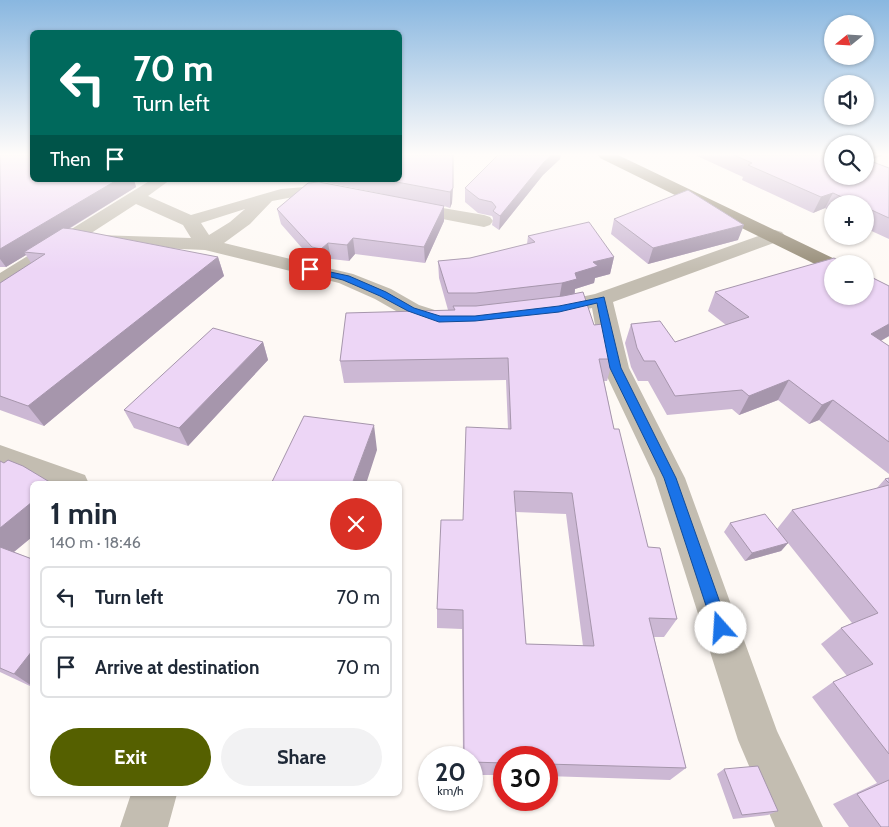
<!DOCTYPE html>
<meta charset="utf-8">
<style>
body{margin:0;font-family:Cabin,sans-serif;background:#f2f2f3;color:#1f2937;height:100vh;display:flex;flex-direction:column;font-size:19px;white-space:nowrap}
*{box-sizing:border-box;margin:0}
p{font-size:16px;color:#747a83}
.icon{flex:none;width:28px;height:28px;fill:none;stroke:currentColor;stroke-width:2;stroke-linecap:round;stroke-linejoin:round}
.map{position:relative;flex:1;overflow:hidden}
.sheet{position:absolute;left:30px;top:481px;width:372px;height:315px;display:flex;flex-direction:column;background:#fff;border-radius:8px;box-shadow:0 1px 4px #0004}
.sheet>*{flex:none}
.guide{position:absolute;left:30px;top:30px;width:372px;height:152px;border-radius:8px;box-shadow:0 1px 4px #0004;background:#00695c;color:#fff;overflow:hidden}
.needle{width:32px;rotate:252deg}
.controls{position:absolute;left:824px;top:15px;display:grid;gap:10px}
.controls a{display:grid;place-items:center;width:50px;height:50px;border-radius:50%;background:#fff;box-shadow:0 1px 4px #0004;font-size:25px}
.speed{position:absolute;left:418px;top:746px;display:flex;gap:10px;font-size:25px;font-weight:700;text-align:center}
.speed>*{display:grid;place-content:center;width:65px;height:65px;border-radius:50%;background:#fff;box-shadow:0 1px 4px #0004;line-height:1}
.speed small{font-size:12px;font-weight:400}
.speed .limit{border:8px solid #d22;background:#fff;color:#111}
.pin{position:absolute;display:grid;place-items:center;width:42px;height:42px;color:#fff;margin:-21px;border-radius:10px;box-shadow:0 2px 8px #0006}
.me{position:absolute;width:55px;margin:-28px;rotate:341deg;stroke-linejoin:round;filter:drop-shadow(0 0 4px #0008)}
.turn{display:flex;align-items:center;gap:18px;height:105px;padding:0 20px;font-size:22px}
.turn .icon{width:65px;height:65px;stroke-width:2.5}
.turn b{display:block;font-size:35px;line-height:42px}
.then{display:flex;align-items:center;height:48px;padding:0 20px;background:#0003;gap:10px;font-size:19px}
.round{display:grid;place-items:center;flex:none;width:52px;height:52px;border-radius:26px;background:#f2f2f3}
.summary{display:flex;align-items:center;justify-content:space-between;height:85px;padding:0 20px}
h1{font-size:30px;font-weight:700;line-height:38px}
.primary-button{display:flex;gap:10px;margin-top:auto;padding:10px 20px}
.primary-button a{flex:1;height:58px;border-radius:30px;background:#556000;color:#fff;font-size:20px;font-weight:700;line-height:58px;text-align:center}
.primary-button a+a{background:#f2f2f3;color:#1f2937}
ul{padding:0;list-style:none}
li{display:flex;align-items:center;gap:15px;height:62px;margin:0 10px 8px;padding:0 10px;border:2px solid #e0e1e3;border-radius:8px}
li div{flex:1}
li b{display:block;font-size:19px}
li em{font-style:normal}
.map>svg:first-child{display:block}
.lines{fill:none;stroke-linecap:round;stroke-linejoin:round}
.minor{fill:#c3bdb1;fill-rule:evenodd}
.primary{fill:#948a75;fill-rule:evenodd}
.wall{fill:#ccb8d4;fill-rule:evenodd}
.shaded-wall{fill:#a696ac}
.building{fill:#edd6f6;stroke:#a696ac;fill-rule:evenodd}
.route{fill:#1a73e8;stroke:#114b97}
</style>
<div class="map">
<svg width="889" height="827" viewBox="0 0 889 827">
<rect width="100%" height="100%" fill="#fef9f5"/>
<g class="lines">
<!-- minor -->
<path class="minor" d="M 151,180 L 170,180 L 148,196 L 191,215 L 281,189 L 317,186 L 341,189 L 344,193 L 341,197 L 335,198 L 299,196 L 272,201 L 250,224 L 224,243 L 353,274 L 391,289 L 419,305 L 441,312 L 459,314 L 463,319 L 459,324 L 451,326 L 431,324 L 403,315 L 375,299 L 339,283 L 205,250 L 90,245 L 87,241 L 90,237 L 97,235 L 191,238 L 183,225 L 136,204 L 8,287 L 0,288 L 0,273 ZM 245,209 L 230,222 L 209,235 L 201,223 Z
M 407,202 L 484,215 L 490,217 L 493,221 L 490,225 L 484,227 L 401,211 L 398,207 L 401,203 Z
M 775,230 L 782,232 L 785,236 L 782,240 L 613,302 L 629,368 L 685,478 L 777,731 L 823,827 L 775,827 L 738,740 L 655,478 L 603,368 L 592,308 L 551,317 L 543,315 L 540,310 L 543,305 L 595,294 Z
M 0,445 L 85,475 L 89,484 L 40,484 L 0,468 Z
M 131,794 L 177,794 L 168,827 L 120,827 Z"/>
<!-- primary -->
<path class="primary" d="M 598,155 L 618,155 L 839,261 L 841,264 L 832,264 L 832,271 L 825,269 L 600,158 Z"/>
</g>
<!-- wall -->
<path class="wall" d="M 0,155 L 134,180 L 136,187 L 69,229 L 218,257 L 224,276 L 44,426 L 0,410 L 0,283 L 31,263 L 26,255 L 6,267 L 0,267 Z
M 453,155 L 452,203 L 450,208 L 444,206 L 444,221 L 425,263 L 355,254 L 349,261 L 331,259 L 323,265 L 315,263 L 281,224 L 277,209 L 383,194 L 314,180 L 400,180 Z
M 695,155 L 832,155 L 869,161 L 889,168 L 889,239 L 865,228 L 865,204 L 832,204 L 832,212 L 825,208 L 813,213 L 742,180 L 743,177 Z
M 560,159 L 543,175 L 499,230 L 492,225 L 493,218 L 492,216 L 478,213 L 465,202 L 465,188 Z
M 614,219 L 738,240 L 648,264 L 611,234 Z
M 528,236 L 614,257 L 610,274 L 595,278 L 594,283 L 575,289 L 575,294 L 607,346 L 613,359 L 607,381 L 604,381 L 614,429 L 648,547 L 677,619 L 664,637 L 654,637 L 686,768 L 670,780 L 546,776 L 546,758 L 504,758 L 504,775 L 471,775 L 471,758 L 463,758 L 462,629 L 437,628 L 437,609 L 463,520 L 508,429 L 506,380 L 344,383 L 340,361 L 448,310 L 439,278 L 438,261 L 470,258 L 527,244 ZM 516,512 L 566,514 L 583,646 L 526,644 Z
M 889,286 L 889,336 L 881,341 L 889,346 L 889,474 L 819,420 L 809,424 L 778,400 L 739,415 L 732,409 L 667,415 L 648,381 L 638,381 L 631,367 L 625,343 L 631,324 L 675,342 L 726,325 L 708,311 L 715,292 Z
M 263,342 L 268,360 L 188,446 L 134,428 L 124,410 Z
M 0,461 L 32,484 L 32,537 L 14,552 L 32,559 L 32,687 L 0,672 Z
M 889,478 L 889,827 L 849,827 L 833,804 L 877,783 L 812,697 L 833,682 L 847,676 L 821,644 L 841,628 L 852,623 L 788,543 L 781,551 L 745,561 L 724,532 L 730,523 L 777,529 L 792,510 L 876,489 L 885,479 Z
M 724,769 L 778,811 L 768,815 L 733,819 L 717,774 Z"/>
<!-- shaded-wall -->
<path class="shaded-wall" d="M 552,155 L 561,155 L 560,159 L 543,175 L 499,230 L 500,216 L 544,162 Z
M 865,155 L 884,155 L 865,162 Z
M 117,180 L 134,180 L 136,187 L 29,253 L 24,252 L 26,255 L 6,267 L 0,259 L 0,249 Z
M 453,188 L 452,203 L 450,208 L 450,192 Z
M 833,193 L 825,208 L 813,213 L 821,197 Z
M 444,206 L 444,221 L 425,263 L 424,247 Z
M 744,225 L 738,240 L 648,264 L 653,248 Z
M 353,238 L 355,254 L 349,261 L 347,245 Z
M 328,243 L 331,259 L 323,265 L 321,249 Z
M 218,257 L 224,276 L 44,426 L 28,406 Z
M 614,257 L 610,274 L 595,278 L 594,283 L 575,289 L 574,297 L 559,300 L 562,283 L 575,273 L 593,262 Z
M 889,324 L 889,336 L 857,354 L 871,334 Z
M 263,342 L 268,360 L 188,446 L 179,428 Z
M 789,380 L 778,400 L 739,415 L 749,396 Z
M 833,400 L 819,420 L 809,424 L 822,405 Z
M 374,425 L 377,450 L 366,484 L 352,484 Z
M 32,502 L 32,537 L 4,560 L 0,556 L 0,528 Z
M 788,543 L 781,551 L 745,561 L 752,553 Z
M 32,651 L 32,686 L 14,674 Z"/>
<!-- building -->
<path class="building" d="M 0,155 L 32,155 L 32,180 L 117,180 L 0,249 Z
M 400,155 L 453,155 L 453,188 L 450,192 L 386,180 L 400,180 Z
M 498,155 L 552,155 L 544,162 L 500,216 L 493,211 L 496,207 L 492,202 L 479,199 L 465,188 Z
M 734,155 L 832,155 L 832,176 L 865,176 L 865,159 L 889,168 L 889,218 L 865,207 L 865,204 L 857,204 L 833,193 L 821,197 L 748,165 L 752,163 Z
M 319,182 L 444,206 L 424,247 L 353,238 L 347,245 L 328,243 L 321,249 L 312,247 L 277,209 L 308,183 Z
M 688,190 L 744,225 L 653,248 L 614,219 Z
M 589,222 L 614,257 L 593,262 L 598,266 L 575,273 L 577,279 L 562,283 L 476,293 L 448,293 L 438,261 L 470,258 L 535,242 L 528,236 Z
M 63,228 L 73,229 L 218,257 L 28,406 L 0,396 L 0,283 L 45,254 L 24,252 Z
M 834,258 L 845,264 L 832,264 L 832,296 L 865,296 L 865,274 L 889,286 L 889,324 L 871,334 L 889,346 L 889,442 L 833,400 L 822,405 L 789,380 L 749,396 L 742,390 L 675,396 L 655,361 L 644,361 L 637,348 L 631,324 L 660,321 L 675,342 L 749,317 L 715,292 Z
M 583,292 L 594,325 L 603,324 L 607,346 L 613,359 L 599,359 L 614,429 L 619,429 L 648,547 L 660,548 L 677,619 L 649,618 L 686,768 L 546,764 L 546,758 L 504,758 L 504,763 L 471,762 L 471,758 L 464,758 L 463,610 L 437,609 L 441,520 L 463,520 L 466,427 L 511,429 L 508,358 L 340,361 L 346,313 L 455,310 L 453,306 L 476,306 L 563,296 ZM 514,491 L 572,493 L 594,646 L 526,644 Z
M 213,328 L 263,342 L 179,428 L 124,410 Z
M 304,416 L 374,425 L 352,484 L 271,484 Z
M 8,460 L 23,466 L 53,484 L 32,484 L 32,502 L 0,528 L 0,461 L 4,463 Z
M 889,478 L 889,483 L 885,479 Z
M 889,485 L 889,754 L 833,682 L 873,664 L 841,628 L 878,613 L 792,510 Z
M 765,514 L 788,543 L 752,553 L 730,523 Z
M 0,547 L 32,559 L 32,651 L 14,674 L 0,668 Z
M 758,766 L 778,811 L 742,815 L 724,769 Z
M 889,780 L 889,827 L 881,827 L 857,794 Z"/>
<!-- sky -->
<linearGradient id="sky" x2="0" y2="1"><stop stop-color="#89b7e0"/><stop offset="0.57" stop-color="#fffcfa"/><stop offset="1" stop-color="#fffcfa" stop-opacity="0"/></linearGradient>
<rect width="889" height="271" fill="url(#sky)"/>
<!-- route -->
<path class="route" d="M 307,267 L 349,276 L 386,292 L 414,308 L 440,316 L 475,316 L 559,306 L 604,297 L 621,368 L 676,478 L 729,628 L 727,633 L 721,635 L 715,633 L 664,478 L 610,368 L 597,303 L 559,312 L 475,321 L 439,322 L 408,311 L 380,296 L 343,280 L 307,271 Z"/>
</svg>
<div class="controls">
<a><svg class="needle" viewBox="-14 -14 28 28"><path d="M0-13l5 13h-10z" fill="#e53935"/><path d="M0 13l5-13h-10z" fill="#747a83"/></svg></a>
<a><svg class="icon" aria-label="sound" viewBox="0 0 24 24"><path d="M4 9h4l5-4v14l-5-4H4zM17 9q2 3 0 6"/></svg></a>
<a><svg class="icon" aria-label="search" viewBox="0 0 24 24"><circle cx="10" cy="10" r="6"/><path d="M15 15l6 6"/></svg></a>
<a>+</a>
<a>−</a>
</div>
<div class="speed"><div>20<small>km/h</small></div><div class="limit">30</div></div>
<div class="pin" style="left:310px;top:269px;background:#d93025"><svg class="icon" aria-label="arrive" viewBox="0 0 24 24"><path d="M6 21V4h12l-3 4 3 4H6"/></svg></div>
<svg class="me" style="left:721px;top:628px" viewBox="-20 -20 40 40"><circle r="19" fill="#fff"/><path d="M0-13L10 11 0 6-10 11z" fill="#1a73e8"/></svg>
<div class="guide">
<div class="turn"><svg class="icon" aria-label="left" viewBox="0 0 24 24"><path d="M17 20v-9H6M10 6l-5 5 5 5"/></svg><div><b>70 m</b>Turn left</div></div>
<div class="then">Then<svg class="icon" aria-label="arrive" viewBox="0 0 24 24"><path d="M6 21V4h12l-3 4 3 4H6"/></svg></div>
</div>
<section class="sheet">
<div class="summary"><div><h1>1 min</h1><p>140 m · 18:46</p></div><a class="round" style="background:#d93025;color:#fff"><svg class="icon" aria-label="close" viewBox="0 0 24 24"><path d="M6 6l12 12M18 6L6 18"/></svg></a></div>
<ul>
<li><svg class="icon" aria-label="left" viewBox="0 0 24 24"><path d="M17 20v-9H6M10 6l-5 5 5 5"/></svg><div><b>Turn left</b></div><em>70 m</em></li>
<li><svg class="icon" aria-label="arrive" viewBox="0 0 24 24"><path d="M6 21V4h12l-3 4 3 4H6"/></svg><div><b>Arrive at destination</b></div><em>70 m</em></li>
</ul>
<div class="primary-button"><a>Exit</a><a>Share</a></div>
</section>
</div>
